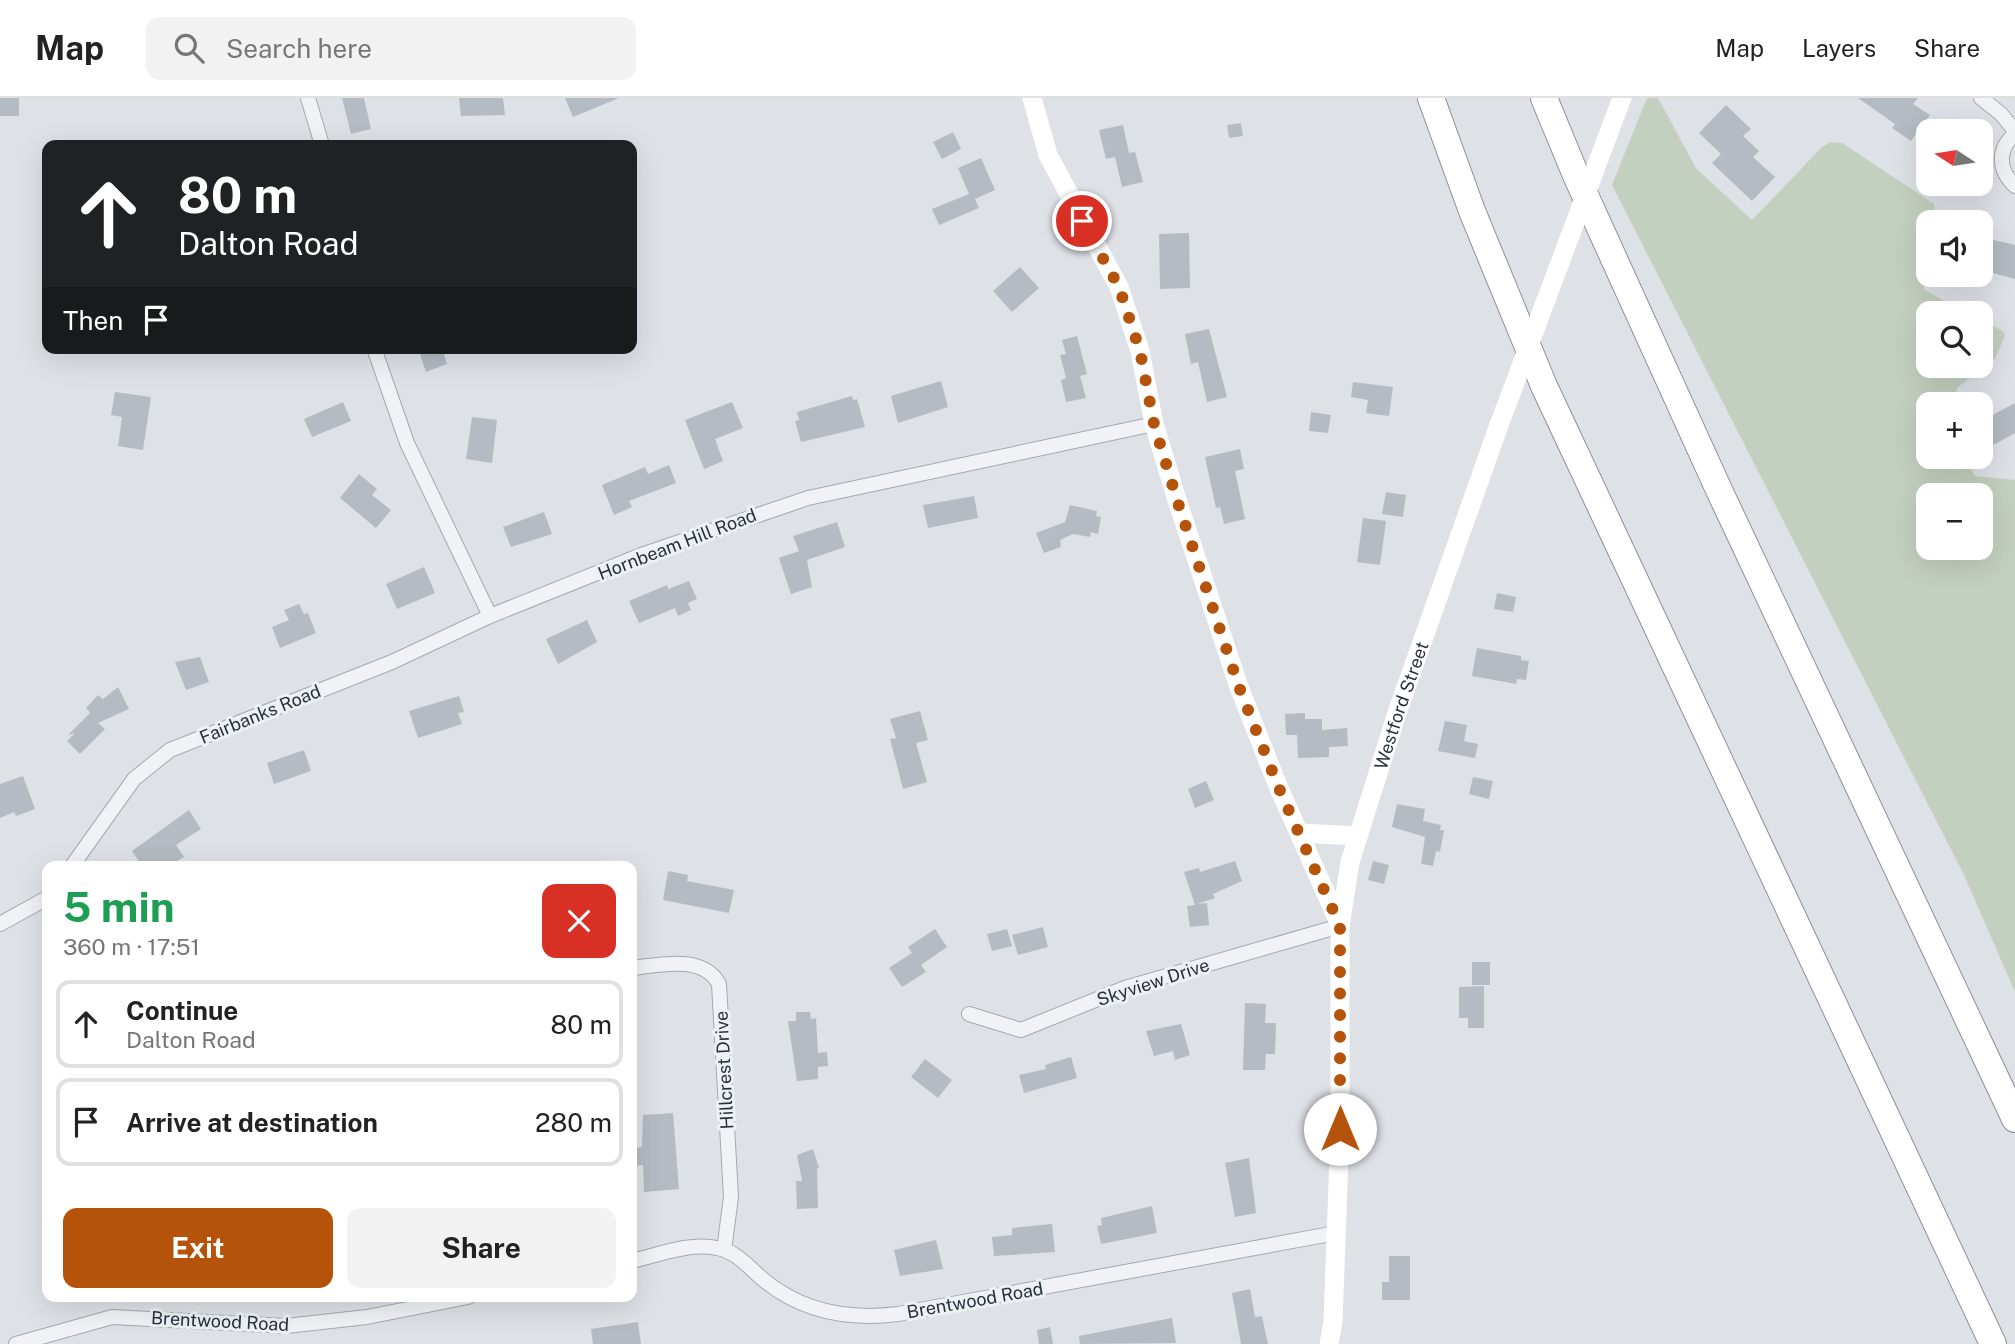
<!DOCTYPE html>
<meta charset="utf-8">
<style>
body{margin:0;font-family:"Public Sans",sans-serif;background:#f2f2f2;color:#222;height:100vh;display:flex;flex-direction:column;font-size:26px;white-space:nowrap}
*{box-sizing:border-box;margin:0}
p{font-size:23px;color:#767676}
.icon{flex:none;width:38px;height:38px;fill:none;stroke:currentColor;stroke-width:2;stroke-linecap:round;stroke-linejoin:round}
.map{position:relative;flex:1;overflow:hidden}
.drawer{position:absolute;left:42px;top:763px;width:595px;height:441px;display:flex;flex-direction:column;background:#fff;border-radius:14px;box-shadow:0 7px 28px #0002}
.drawer>*{flex:none}
.banner{position:absolute;left:42px;top:42px;width:595px;height:214px;border-radius:14px;box-shadow:0 7px 28px #0002;background:#202124;color:#fff;overflow:hidden}
.needle{width:46px;rotate:282deg}
.controls{position:absolute;left:1916px;top:21px;display:grid;gap:14px}
.controls a{display:grid;place-items:center;width:77px;height:77px;border-radius:14px;background:#fff;box-shadow:0 7px 28px #0002;font-size:35px}
.pin{position:absolute;display:grid;place-items:center;width:60px;height:60px;color:#fff;margin:-30px;border:4px solid #fff;border-radius:50%;box-shadow:0 2px 7px #0007}
.me{position:absolute;width:77px;margin:-38px;rotate:0deg;stroke-linejoin:round;filter:drop-shadow(0 0 5px #0008)}
.turn{display:flex;align-items:center;gap:24px;height:147px;padding:0 21px;font-size:32px}
.turn .icon{width:91px;height:91px;stroke-width:2.5}
.turn b{display:block;font-size:49px;line-height:60px}
.then{display:flex;align-items:center;height:66px;padding:0 21px;background:#0003;gap:14px;font-size:26px}
.round{display:grid;place-items:center;flex:none;width:74px;height:74px;border-radius:14px;background:#f2f2f2}
.headline{display:flex;align-items:center;justify-content:space-between;height:119px;padding:0 21px}
h1{font-size:42px;font-weight:700;line-height:52px;color:#1e9e55}
.action{display:flex;gap:14px;margin-top:auto;padding:14px 21px}
.action a{flex:1;height:80px;border-radius:14px;background:#b45309;color:#fff;font-size:28px;font-weight:700;line-height:80px;text-align:center}
.action a+a{background:#f2f2f2;color:#222}
ul{padding:0;list-style:none}
li{display:flex;align-items:center;gap:21px;height:88px;margin:0 14px 10px;padding:0 7px;border:4px solid #e0e0e0;border-radius:14px}
li div{flex:1}
li b{display:block;font-size:26px}
li em{font-style:normal}
header{display:flex;align-items:center;gap:42px;box-sizing:border-box;height:98px;padding:0 35px;background:#fff;border-bottom:2px solid #e0e0e0}
header strong{font-size:33px}
nav{display:flex;gap:38px;margin-inline-start:auto;font-size:24px}
.search{width:490px;height:63px;background:#f2f2f2;display:flex;align-items:center;gap:18px;box-sizing:border-box;padding:0 24px;border-radius:14px;color:#767676;font-size:26px}
.map>svg:first-child{display:block}
.green{fill:#c4d0bf;fill-rule:evenodd}
.building{fill:#b5bbc3}
.lines{fill:none;stroke-linecap:round;stroke-linejoin:round}
.street-casing{stroke:#a4a9b1;stroke-width:16}
.highway-casing{stroke:#86909d;stroke-width:28}
.street{stroke:#f0f2f5;stroke-width:14}
.secondary{stroke:#fff;stroke-width:19}
.highway{stroke:#fff;stroke-width:26}
.secondary-bridge{stroke:#fff;stroke-width:19}
.route{stroke:#b45309;stroke-width:12;stroke-dasharray:0 21.6}
.labels{text-anchor:middle;dominant-baseline:central;stroke-width:6;stroke-linejoin:round;paint-order:stroke}
.street-label{font-size:18px;fill:#28303d;stroke:#edf1f4}
</style>
<header>
<strong>Map</strong>
<div class="search"><svg class="icon" aria-label="search" viewBox="0 0 24 24"><circle cx="10" cy="10" r="6"/><path d="M15 15l6 6"/></svg>Search here</div>
<nav><a>Map</a><a>Layers</a><a>Share</a></nav>
</header>
<div class="map">
<svg width="2015" height="1246" viewBox="0 0 2015 1246">
<rect width="100%" height="100%" fill="#dee2e7"/>
<!-- green -->
<path class="green" d="M 1647,0 L 1658,0 L 1696,70 L 1752,122 L 1822,49 L 1831,44 L 1842,45 L 1934,106 L 1936,124 L 1928,124 L 1924,192 L 1968,215 L 1928,215 L 1928,268 L 1981,268 L 1981,222 L 2003,233 L 2005,238 L 1995,260 L 1957,290 L 1955,306 L 1928,306 L 1928,359 L 1963,359 L 1975,378 L 2015,382 L 2015,894 L 1964,777 L 1612,87 ZM 1928,397 L 1981,397 L 1981,450 L 1928,450 Z"/>
<!-- building -->
<path class="building" d="M 0,0 L 19,0 L 19,18 L 0,18 Z
M 342,0 L 364,0 L 371,31 L 351,36 Z
M 459,0 L 503,0 L 505,17 L 461,18 Z
M 565,0 L 619,0 L 573,19 Z
M 1858,0 L 1918,0 L 1913,6 L 1930,17 L 1911,43 L 1892,30 L 1895,26 Z
M 1726,7 L 1751,31 L 1743,38 L 1759,53 L 1753,59 L 1775,79 L 1752,103 L 1712,65 L 1721,56 L 1699,35 Z
M 1241,25 L 1243,38 L 1229,40 L 1227,27 Z
M 1123,27 L 1129,55 L 1135,54 L 1143,84 L 1122,89 L 1115,59 L 1106,61 L 1099,32 Z
M 953,34 L 961,51 L 942,61 L 933,44 Z
M 981,60 L 995,92 L 975,101 L 979,110 L 939,127 L 932,111 L 969,96 L 958,70 Z
M 1189,135 L 1190,190 L 1160,191 L 1159,136 Z
M 1990,141 L 2015,147 L 2015,181 L 1982,172 Z
M 1020,169 L 1039,190 L 1012,214 L 993,193 Z
M 1209,231 L 1227,299 L 1207,304 L 1198,264 L 1191,266 L 1185,236 Z
M 1077,238 L 1087,276 L 1080,278 L 1086,300 L 1066,304 L 1061,282 L 1066,280 L 1060,257 L 1066,256 L 1062,242 Z
M 418,250 L 442,250 L 447,266 L 426,274 Z
M 941,283 L 948,309 L 898,325 L 891,298 Z
M 1353,284 L 1393,289 L 1389,318 L 1366,315 L 1368,302 L 1351,299 Z
M 115,294 L 151,299 L 143,352 L 118,348 L 122,319 L 111,317 Z
M 852,298 L 853,302 L 857,301 L 865,329 L 801,344 L 795,323 L 799,322 L 797,314 Z
M 343,304 L 351,323 L 312,339 L 304,321 Z
M 732,304 L 743,330 L 715,341 L 723,363 L 704,371 L 685,322 Z
M 2015,305 L 2015,335 L 1988,350 L 1981,337 L 1981,323 Z
M 1311,314 L 1331,317 L 1328,335 L 1309,333 Z
M 472,319 L 497,322 L 492,365 L 466,361 Z
M 1240,351 L 1244,371 L 1235,373 L 1245,421 L 1224,426 L 1220,409 L 1216,410 L 1205,359 Z
M 669,367 L 676,385 L 629,403 L 632,409 L 614,417 L 602,387 L 645,369 L 648,376 Z
M 359,376 L 377,391 L 372,397 L 391,412 L 376,430 L 340,400 Z
M 1386,394 L 1406,397 L 1403,419 L 1382,416 Z
M 974,398 L 978,420 L 928,430 L 923,407 Z
M 1070,407 L 1097,413 L 1096,418 L 1101,419 L 1098,436 L 1091,434 L 1090,439 L 1073,436 L 1060,442 L 1061,449 L 1044,455 L 1036,435 L 1065,424 Z
M 544,414 L 552,436 L 511,449 L 503,429 Z
M 1363,420 L 1386,423 L 1380,467 L 1357,464 Z
M 837,424 L 845,449 L 807,462 L 812,489 L 791,496 L 779,460 L 799,453 L 793,438 Z
M 424,469 L 435,495 L 397,511 L 386,486 Z
M 689,483 L 697,501 L 688,505 L 691,512 L 678,518 L 675,510 L 639,525 L 629,503 L 667,487 L 668,491 Z
M 1497,495 L 1516,499 L 1513,514 L 1494,511 Z
M 299,506 L 304,516 L 308,515 L 316,535 L 280,550 L 272,529 L 289,522 L 284,512 Z
M 587,522 L 597,544 L 558,566 L 546,541 Z
M 1477,550 L 1521,558 L 1521,562 L 1529,563 L 1526,582 L 1517,581 L 1516,586 L 1472,578 Z
M 200,559 L 209,584 L 186,592 L 175,564 Z
M 118,589 L 129,611 L 98,625 L 105,631 L 80,656 L 67,643 L 75,635 L 68,637 L 90,615 L 86,610 L 98,597 L 103,601 Z
M 459,598 L 464,614 L 458,615 L 462,626 L 418,640 L 409,613 Z
M 920,613 L 928,642 L 916,645 L 927,684 L 903,691 L 890,641 L 896,640 L 890,621 Z
M 1305,615 L 1305,621 L 1322,621 L 1322,632 L 1347,630 L 1348,648 L 1329,649 L 1329,659 L 1298,660 L 1297,637 L 1286,637 L 1285,616 Z
M 1445,623 L 1467,627 L 1464,643 L 1478,646 L 1475,660 L 1438,653 Z
M 304,652 L 311,673 L 274,686 L 267,665 Z
M 23,678 L 35,711 L 16,718 L 14,714 L 0,720 L 0,686 Z
M 1473,679 L 1493,683 L 1489,701 L 1469,696 Z
M 1206,683 L 1214,702 L 1195,710 L 1188,691 Z
M 1397,706 L 1425,711 L 1423,723 L 1441,727 L 1440,732 L 1444,732 L 1440,754 L 1436,753 L 1433,768 L 1421,766 L 1425,739 L 1392,729 Z
M 189,712 L 201,731 L 176,747 L 184,759 L 169,768 L 142,768 L 132,753 Z
M 1235,763 L 1242,783 L 1213,796 L 1215,800 L 1197,806 L 1207,805 L 1209,827 L 1190,829 L 1187,808 L 1195,807 L 1184,774 L 1199,770 L 1200,774 Z
M 1373,763 L 1389,767 L 1384,786 L 1368,782 Z
M 668,773 L 688,777 L 687,783 L 734,792 L 729,815 L 663,802 Z
M 1043,829 L 1048,849 L 1018,857 L 1012,837 Z
M 935,831 L 947,849 L 921,867 L 926,874 L 902,889 L 889,870 L 912,855 L 908,849 Z
M 1007,831 L 1012,848 L 992,853 L 987,836 Z
M 1472,864 L 1490,864 L 1490,887 L 1472,887 Z
M 1484,888 L 1484,930 L 1468,930 L 1468,920 L 1459,920 L 1459,889 Z
M 1245,905 L 1266,906 L 1265,925 L 1276,925 L 1275,956 L 1266,956 L 1265,972 L 1243,972 Z
M 796,914 L 810,914 L 811,921 L 816,920 L 818,955 L 827,954 L 828,968 L 818,969 L 818,981 L 797,983 L 788,923 L 796,923 Z
M 1181,926 L 1190,957 L 1175,962 L 1173,953 L 1154,958 L 1146,933 Z
M 1071,959 L 1077,980 L 1024,995 L 1019,977 L 1046,971 L 1045,967 Z
M 925,961 L 952,982 L 938,1000 L 911,979 Z
M 673,1015 L 679,1091 L 644,1094 L 643,1067 L 632,1068 L 632,1050 L 642,1049 L 643,1017 Z
M 813,1051 L 819,1070 L 817,1071 L 818,1110 L 797,1111 L 796,1083 L 802,1083 L 797,1057 Z
M 1249,1060 L 1256,1115 L 1235,1119 L 1225,1065 Z
M 1152,1108 L 1157,1135 L 1101,1146 L 1097,1128 L 1102,1127 L 1101,1120 Z
M 1052,1126 L 1055,1154 L 994,1158 L 992,1139 L 1012,1137 L 1012,1130 Z
M 936,1142 L 943,1171 L 900,1178 L 894,1152 Z
M 1389,1158 L 1410,1158 L 1410,1202 L 1382,1202 L 1382,1184 L 1389,1184 Z
M 1250,1191 L 1255,1219 L 1262,1218 L 1268,1246 L 1241,1246 L 1232,1195 Z
M 1172,1220 L 1176,1245 L 1080,1246 L 1079,1238 Z
M 638,1224 L 641,1246 L 593,1246 L 591,1231 Z
M 1050,1229 L 1053,1246 L 1039,1246 L 1037,1232 Z"/>
<g class="lines">
<defs>
<path id="street" d="M 308,0 L 322,47
M 1981,0 L 2001,16 L 2015,33
M 2015,36 C 1997,51 1998,72 2015,88
M 374,250 L 407,345 L 490,518 L 644,456 L 808,400 L 1154,326
M 72,768 L 134,681 L 170,652 L 392,564 L 490,518
M 0,826 L 47,800
M 632,870 C 659,867 703,856 719,886 L 731,1099 L 724,1152
M 969,916 L 1021,932 L 1125,890 L 1340,828
M 632,1163 C 658,1157 690,1144 717,1150 C 738,1154 749,1170 765,1183 C 803,1214 850,1222 898,1216 L 1336,1135
M 16,1246 L 112,1219 L 286,1228 L 367,1219 L 468,1199"/>
<path id="highway" d="M 1431,0 L 1472,113 L 1544,288 L 1993,1246
M 1544,0 L 1575,75 L 1719,392 L 2015,1021"/>
</defs>
<!-- street casing -->
<use href="#street" class="street-casing"/>
<!-- highway casing -->
<use href="#highway" class="highway-casing"/>
<!-- street -->
<use href="#street" class="street"/>
<!-- secondary -->
<g class="secondary">
<path d="M 1032,0 L 1048,57 L 1119,189 L 1140,253 L 1154,326 L 1177,402 L 1239,589 L 1278,688 L 1340,827"/>
<path d="M 1611,29 L 1622,0"/>
<path d="M 1299,735 L 1358,738"/>
<path id="s1" d="M 1329,1246 L 1333,1224 L 1340,1031 L 1340,828 L 1350,764 L 1397,615 L 1499,327"/>
</g>
<!-- highway -->
<use href="#highway" class="highway"/>
<!-- secondary-bridge -->
<path class="secondary-bridge" d="M 1499,327 L 1611,29"/>
</g>
<g class="lines">
<!-- route -->
<path class="route" d="M 1082,123 L 1119,189 L 1140,253 L 1154,326 L 1177,402 L 1239,589 L 1278,688 L 1340,828 L 1340,1031"/>
</g>
<g class="labels">
<!-- street labels -->
<g class="street-label">
<text transform="translate(677 446) rotate(-21)">Hornbeam Hill Road</text>
<text stroke="none"><textPath href="#s1" startOffset="648">Westford Street</textPath></text>
<text transform="translate(260 616) rotate(-22)">Fairbanks Road</text>
<text transform="translate(1153 884) rotate(-18)">Skyview Drive</text>
<text transform="translate(724 972) rotate(-93)">Hillcrest Drive</text>
<text transform="translate(975 1202) rotate(-10)">Brentwood Road</text>
<text transform="translate(220 1223) rotate(3)">Brentwood Road</text>
</g>
</g>
</svg>
<div class="controls">
<a><svg class="needle" viewBox="-14 -14 28 28"><path d="M0-13l5 13h-10z" fill="#e53935"/><path d="M0 13l5-13h-10z" fill="#767676"/></svg></a>
<a><svg class="icon" aria-label="sound" viewBox="0 0 24 24"><path d="M4 9h4l5-4v14l-5-4H4zM17 9q2 3 0 6"/></svg></a>
<a><svg class="icon" aria-label="search" viewBox="0 0 24 24"><circle cx="10" cy="10" r="6"/><path d="M15 15l6 6"/></svg></a>
<a>+</a>
<a>−</a>
</div>
<div class="pin" style="left:1082px;top:123px;background:#d93025"><svg class="icon" aria-label="arrive" viewBox="0 0 24 24"><path d="M6 21V4h12l-3 4 3 4H6"/></svg></div>
<svg class="me" style="left:1340px;top:1031px" viewBox="-20 -20 40 40"><circle r="19" fill="#fff"/><path d="M0-13L10 11 0 6-10 11z" fill="#b45309"/></svg>
<div class="banner">
<div class="turn"><svg class="icon" aria-label="ahead" viewBox="0 0 24 24"><path d="M12 20V5M6 11l6-6 6 6"/></svg><div><b>80 m</b>Dalton Road</div></div>
<div class="then">Then<svg class="icon" aria-label="arrive" viewBox="0 0 24 24"><path d="M6 21V4h12l-3 4 3 4H6"/></svg></div>
</div>
<section class="drawer">
<div class="headline"><div><h1>5 min</h1><p>360 m · 17:51</p></div><a class="round" style="background:#d93025;color:#fff"><svg class="icon" aria-label="close" viewBox="0 0 24 24"><path d="M6 6l12 12M18 6L6 18"/></svg></a></div>
<ul>
<li><svg class="icon" aria-label="ahead" viewBox="0 0 24 24"><path d="M12 20V5M6 11l6-6 6 6"/></svg><div><b>Continue</b><p>Dalton Road</p></div><em>80 m</em></li>
<li><svg class="icon" aria-label="arrive" viewBox="0 0 24 24"><path d="M6 21V4h12l-3 4 3 4H6"/></svg><div><b>Arrive at destination</b></div><em>280 m</em></li>
</ul>
<div class="action"><a>Exit</a><a>Share</a></div>
</section>
</div>
